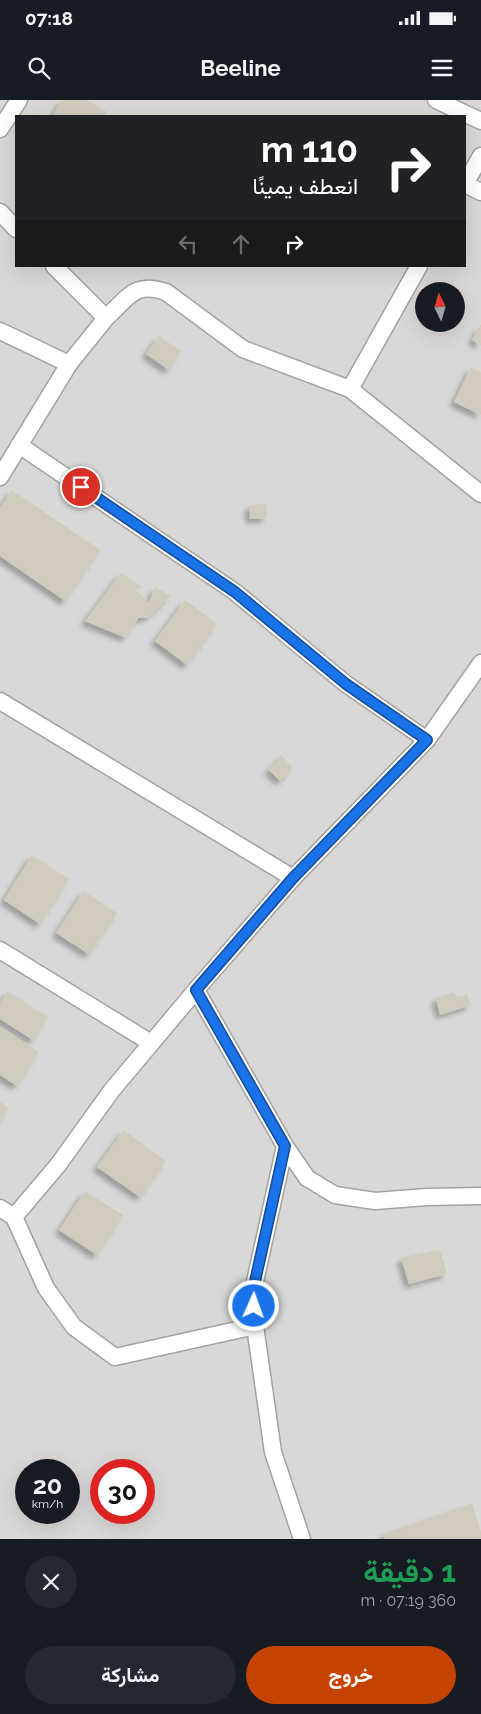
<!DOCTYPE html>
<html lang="ar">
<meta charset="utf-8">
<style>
body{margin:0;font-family:Raleway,Vazirmatn,sans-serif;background:#242831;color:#f1f3f6;direction:rtl;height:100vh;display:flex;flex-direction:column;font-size:19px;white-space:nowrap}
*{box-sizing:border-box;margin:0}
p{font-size:16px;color:#9ea1a6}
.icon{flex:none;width:28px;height:28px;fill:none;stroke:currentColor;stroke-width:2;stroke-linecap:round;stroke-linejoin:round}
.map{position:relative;height:1439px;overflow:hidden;direction:ltr}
.details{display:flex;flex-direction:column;background:#171b24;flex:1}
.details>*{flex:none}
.hud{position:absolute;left:15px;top:15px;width:451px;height:152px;border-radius:0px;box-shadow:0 5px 20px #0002;direction:rtl;background:#202124;color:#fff;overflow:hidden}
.needle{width:32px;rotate:355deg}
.fabs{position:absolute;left:415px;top:182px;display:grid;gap:10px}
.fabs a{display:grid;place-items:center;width:50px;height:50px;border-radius:50%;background:#171b24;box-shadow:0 5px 20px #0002;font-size:25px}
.speed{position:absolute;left:15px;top:1359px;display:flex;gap:10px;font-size:25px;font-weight:700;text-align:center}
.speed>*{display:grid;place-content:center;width:65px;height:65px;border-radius:50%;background:#171b24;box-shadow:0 5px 20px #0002;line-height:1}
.speed small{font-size:12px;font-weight:400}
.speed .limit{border:8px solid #d22;background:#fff;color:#111}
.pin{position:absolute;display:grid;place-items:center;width:42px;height:42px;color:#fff;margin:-21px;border:2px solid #fff;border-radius:50%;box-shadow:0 1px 5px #0007}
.me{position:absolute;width:55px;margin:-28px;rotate:2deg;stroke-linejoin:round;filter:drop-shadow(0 0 4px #0008)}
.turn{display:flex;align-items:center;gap:18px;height:105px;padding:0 25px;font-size:22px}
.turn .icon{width:65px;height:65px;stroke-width:2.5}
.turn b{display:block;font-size:35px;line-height:42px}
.lanes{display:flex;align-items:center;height:48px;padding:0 25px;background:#0003;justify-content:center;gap:25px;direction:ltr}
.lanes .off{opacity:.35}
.round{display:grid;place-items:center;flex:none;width:52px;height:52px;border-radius:26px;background:#242831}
.head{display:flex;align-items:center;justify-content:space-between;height:85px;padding:0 25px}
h1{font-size:30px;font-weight:700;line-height:38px;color:#1e9e55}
.action{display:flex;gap:10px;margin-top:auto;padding:10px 25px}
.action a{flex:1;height:58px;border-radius:30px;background:#c54300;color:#fff;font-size:20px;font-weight:700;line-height:58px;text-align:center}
.action a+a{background:#242831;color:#f1f3f6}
.status{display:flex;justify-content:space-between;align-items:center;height:35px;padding:0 25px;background:#171b24;direction:ltr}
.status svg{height:14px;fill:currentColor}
header{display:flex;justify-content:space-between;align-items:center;height:65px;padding:0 25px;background:#171b24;font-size:22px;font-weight:700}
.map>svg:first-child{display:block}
.residential{fill:#d9d8d7;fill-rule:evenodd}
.building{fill:#d0cbbc;filter:url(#shadow)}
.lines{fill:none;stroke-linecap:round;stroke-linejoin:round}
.street-casing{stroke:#a2a2a2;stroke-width:19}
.street{stroke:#fff;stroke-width:16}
.route-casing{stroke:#114b97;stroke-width:12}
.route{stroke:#1a73e8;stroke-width:9}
</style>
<div class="status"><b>07:18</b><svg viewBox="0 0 49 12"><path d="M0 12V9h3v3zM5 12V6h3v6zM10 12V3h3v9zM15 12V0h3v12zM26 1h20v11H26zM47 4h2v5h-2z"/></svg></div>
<header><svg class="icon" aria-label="menu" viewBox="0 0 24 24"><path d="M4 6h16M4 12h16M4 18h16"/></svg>Beeline<svg class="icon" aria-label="search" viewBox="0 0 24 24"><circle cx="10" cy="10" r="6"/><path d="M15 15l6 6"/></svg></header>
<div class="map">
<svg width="481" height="1439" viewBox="0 0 481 1439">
<defs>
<filter id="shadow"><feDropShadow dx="-4.5" dy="4.5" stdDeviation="2.5" flood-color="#0004"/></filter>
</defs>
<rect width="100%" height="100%" fill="#ededdf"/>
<!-- residential -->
<path class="residential" d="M 0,0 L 481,0 L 481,1439 L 0,1439 ZM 16,16 L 465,16 L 465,166 L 16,166 ZM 424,191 L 456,191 L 456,224 L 424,224 ZM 26,1370 L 69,1370 L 69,1412 L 26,1412 ZM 101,1370 L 144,1370 L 144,1412 L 101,1412 Z"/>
<!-- building -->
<path class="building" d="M 62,0 L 87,0 L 107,12 L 104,16 L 56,16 L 53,15 Z
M 481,224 L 481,245 L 472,240 Z
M 159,236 L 181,251 L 169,270 L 146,254 Z
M 471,267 L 481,272 L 481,315 L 454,302 Z
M 12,390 L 100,450 L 65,501 L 0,456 L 0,408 Z
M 266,404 L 267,418 L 250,419 L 249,405 Z
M 121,473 L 142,487 L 135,490 L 149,502 L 155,487 L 171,496 L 147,518 L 138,518 L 126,538 L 85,521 Z
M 185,500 L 217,524 L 187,565 L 155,541 Z
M 281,655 L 292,667 L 289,673 L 280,681 L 268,669 L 277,662 Z
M 32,755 L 69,779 L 40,824 L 4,800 Z
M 84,791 L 117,813 L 89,854 L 56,833 Z
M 8,891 L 48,917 L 33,940 L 0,919 L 0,903 Z
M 453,892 L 458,897 L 467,894 L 471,905 L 440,915 L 436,898 Z
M 0,927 L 39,952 L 17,986 L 0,975 Z
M 0,1002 L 9,1008 L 0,1021 Z
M 124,1030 L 166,1061 L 140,1097 L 97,1067 Z
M 85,1091 L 123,1115 L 97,1155 L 59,1130 Z
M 440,1150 L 447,1174 L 409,1184 L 401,1158 Z
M 472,1403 L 481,1432 L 481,1439 L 385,1439 L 383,1434 Z"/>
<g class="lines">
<defs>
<path id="street" d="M 436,0 L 481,21
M 0,29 L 19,0
M 465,84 L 481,56
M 465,84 L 481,92
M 0,112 L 16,129
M 106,218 C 128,198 134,181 166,192 L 243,249 L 350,289 L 481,394
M 0,231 L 69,264
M 350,289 L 419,166
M 19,345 L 235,492 L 346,584 L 427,640
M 0,377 L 69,264 L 106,218 L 54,166
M 0,601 L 293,778
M 0,850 L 151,943
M 196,890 L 285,1046 L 307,1078 L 335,1095 L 375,1101 L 427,1097 L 481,1096
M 285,1046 L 254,1186 L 255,1226 L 273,1352 L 302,1439
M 0,1108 L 14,1117 L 46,1188 L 74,1227 L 115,1257 L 255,1226
M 14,1117 L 58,1065 L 112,990 L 196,890 L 293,778 L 427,640 L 481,563"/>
</defs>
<!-- street casing -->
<use href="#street" class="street-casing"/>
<!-- street -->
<use href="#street" class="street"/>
</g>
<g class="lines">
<defs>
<path id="route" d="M 81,387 L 235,492 L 346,584 L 427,640 L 293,778 L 196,890 L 285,1046 L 254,1186 L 254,1206"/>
</defs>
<!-- route casing -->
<use href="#route" class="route-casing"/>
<!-- route -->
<use href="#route" class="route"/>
</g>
</svg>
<div class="fabs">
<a><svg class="needle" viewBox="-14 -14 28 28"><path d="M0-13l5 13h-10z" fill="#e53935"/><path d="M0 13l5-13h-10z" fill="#9ea1a6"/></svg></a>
</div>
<div class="speed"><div>20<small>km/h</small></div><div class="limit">30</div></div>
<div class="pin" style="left:81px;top:387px;background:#d93025"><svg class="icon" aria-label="arrive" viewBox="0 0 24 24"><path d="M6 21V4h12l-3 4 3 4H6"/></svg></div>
<svg class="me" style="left:254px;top:1206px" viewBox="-20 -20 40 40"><circle r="17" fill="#1a73e8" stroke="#fff" stroke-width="3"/><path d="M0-11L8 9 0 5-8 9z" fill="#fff"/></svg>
<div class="hud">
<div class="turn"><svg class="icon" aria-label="right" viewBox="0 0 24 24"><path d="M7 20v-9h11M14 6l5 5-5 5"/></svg><div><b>110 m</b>انعطف يمينًا</div></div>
<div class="lanes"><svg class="icon off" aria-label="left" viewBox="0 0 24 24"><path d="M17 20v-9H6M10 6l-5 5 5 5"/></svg><svg class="icon off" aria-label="ahead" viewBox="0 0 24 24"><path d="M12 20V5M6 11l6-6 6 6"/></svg><svg class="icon" aria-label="right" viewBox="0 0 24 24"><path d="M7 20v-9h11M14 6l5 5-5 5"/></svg></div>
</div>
</div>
<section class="details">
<div class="head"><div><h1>1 دقيقة</h1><p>360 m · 07:19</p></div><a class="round"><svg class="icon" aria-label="close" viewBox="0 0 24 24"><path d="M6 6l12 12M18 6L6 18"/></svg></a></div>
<div class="action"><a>خروج</a><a>مشاركة</a></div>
</section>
